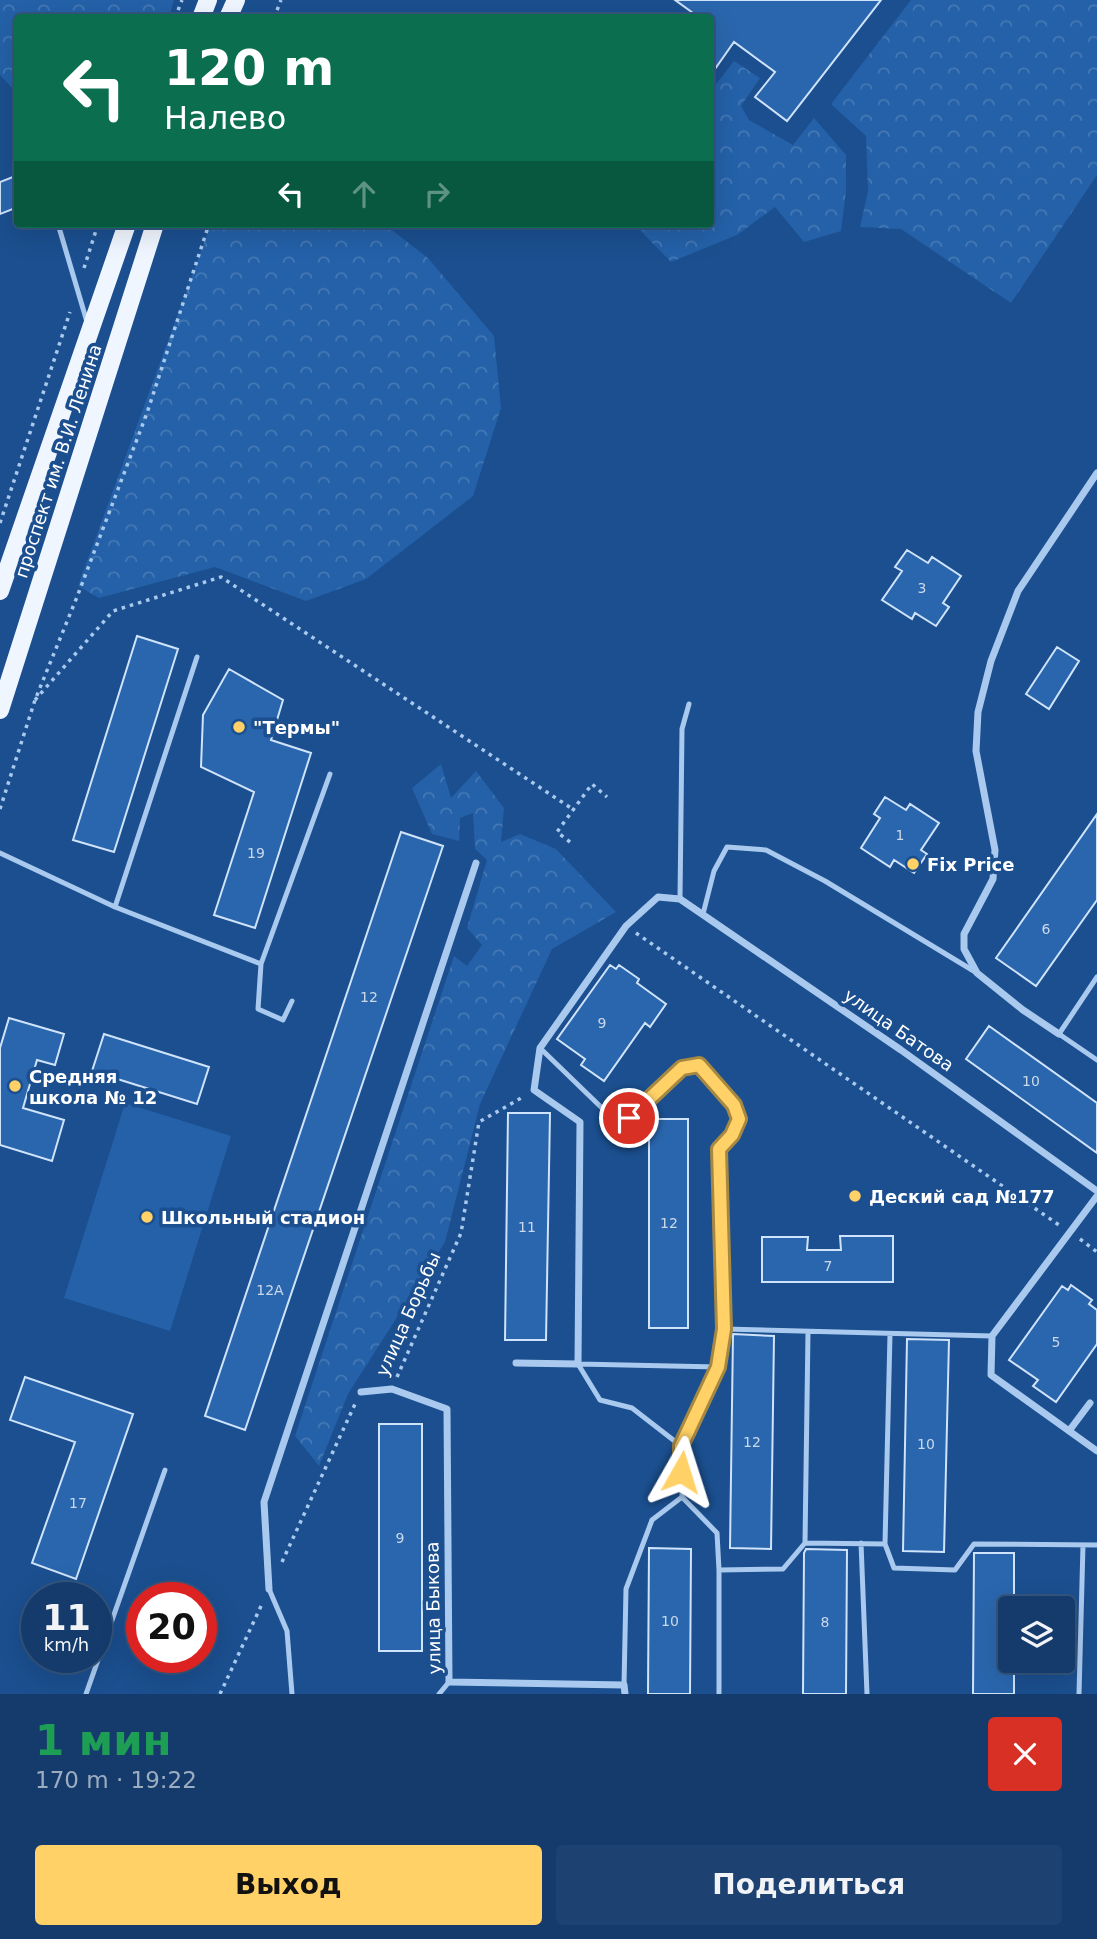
<!DOCTYPE html>
<html lang="ru">
<meta charset="utf-8">
<style>
body{margin:0;font-family:"DejaVu Sans",sans-serif;background:#1d4271;color:#f1f3f6;height:100vh;display:flex;flex-direction:column;font-size:26px;white-space:nowrap}
*{box-sizing:border-box;margin:0}
p{font-size:23px;color:#9dadc1}
.icon{flex:none;width:38px;height:38px;fill:none;stroke:currentColor;stroke-width:2;stroke-linecap:round;stroke-linejoin:round}
.map{position:relative;height:1694px;overflow:hidden}
.sheet{display:flex;flex-direction:column;background:#143b6b;flex:1}
.sheet>*{flex:none}
.guide{position:absolute;left:14px;top:14px;width:700px;height:214px;border-radius:7px;box-shadow:0 7px 28px #0002,0 0 0 2px #33557e;background:#0b6e4f;color:#fff;overflow:hidden}
.tools{position:absolute;left:998px;top:1596px;display:grid;gap:14px}
.tools a{display:grid;place-items:center;width:77px;height:77px;border-radius:7px;background:#143b6b;box-shadow:0 7px 28px #0002,0 0 0 2px #33557e;font-size:35px}
.speed{position:absolute;left:21px;top:1582px;display:flex;gap:14px;font-size:35px;font-weight:700;text-align:center}
.speed>*{display:grid;place-content:center;width:91px;height:91px;border-radius:50%;background:#143b6b;box-shadow:0 7px 28px #0002,0 0 0 2px #33557e;line-height:1}
.speed small{font-size:18px;font-weight:400}
.speed .limit{border:10px solid #d22;background:#fff;color:#111}
.pin{position:absolute;display:grid;place-items:center;width:60px;height:60px;color:#fff;margin:-30px;border:4px solid #fff;border-radius:50%;box-shadow:0 2px 7px #0007}
.me{position:absolute;width:77px;margin:-38px;rotate:6deg;stroke-linejoin:round;filter:drop-shadow(0 0 5px #0008)}
.turn{display:flex;align-items:center;gap:24px;height:147px;padding:0 35px;font-size:32px}
.turn .icon{width:91px;height:91px;stroke-width:2.5}
.turn b{display:block;font-size:49px;line-height:60px}
.lanes{display:flex;align-items:center;height:66px;padding:0 35px;background:#0003;justify-content:center;gap:35px;direction:ltr}
.lanes .off{opacity:.35}
.round{display:grid;place-items:center;flex:none;width:74px;height:74px;border-radius:7px;background:#1d4271}
.head{display:flex;align-items:center;justify-content:space-between;height:119px;padding:0 35px}
h1{font-size:42px;font-weight:700;line-height:52px;color:#1e9e55}
.button{display:flex;gap:14px;margin-top:auto;padding:14px 35px}
.button a{flex:1;height:80px;border-radius:7px;background:#ffd166;color:#111;font-size:28px;font-weight:700;line-height:80px;text-align:center}
.button a+a{background:#1d4271;color:#f1f3f6}
.map>svg:first-child{display:block}
.grass{fill:#2461a8}
.forest{fill:url(#forest-crowns)}
.building{fill:#2a66ad;stroke:#cfe3fa;stroke-width:2}
.lines{fill:none;stroke-linecap:round;stroke-linejoin:round}
.path{stroke:#a9c9ee;stroke-width:3.5;stroke-dasharray:3.5 5;stroke-linecap:butt}
.service{stroke:#a9c9ee;stroke-width:5}
.minor{stroke:#a9c9ee;stroke-width:7}
.primary{stroke:#f0f6ff;stroke-width:18}
.route-casing{stroke:#a68842;stroke-width:18}
.route{stroke:#ffd166;stroke-width:12}
.poi-dot{fill:#ffd166;stroke:#1b4f8f;stroke-width:2.5}
.labels{text-anchor:middle;dominant-baseline:central;stroke-width:7;stroke-linejoin:round;paint-order:stroke}
.number-label{font-size:14px;fill:#cad9ea}
.street-label{font-size:18px;fill:#fff;stroke:#1b4f8f}
.poi-label{font-size:18px;font-weight:bold;fill:#fff;stroke:#1b4f8f;text-anchor:start}
</style>
<div class="map">
<svg width="1097" height="1694" viewBox="0 0 1097 1694">
<defs>
<pattern id="forest-crowns" width="20" height="18" patternUnits="userSpaceOnUse" patternTransform="scale(1.75)"><rect width="20" height="18" fill="#2461a8"/><path d="M2 6a3 3 0 1 1 6 0M12 15a3 3 0 1 1 6 0" fill="none" stroke="#4579b5"/></pattern>
</defs>
<rect width="100%" height="100%" fill="#1b4f8f"/>
<!-- grass -->
<path class="grass" d="M 125,1103 L 231,1136 L 170,1331 L 64,1298 Z"/>
<!-- forest -->
<path class="forest" d="M 0,0 L 174,0 L 169,17 L 18,18 L 17,93 L 0,75 Z
M 911,0 L 1097,0 L 1097,175 L 1011,303 L 901,229 L 860,227 L 868,191 L 866,136 L 831,104 Z
M 734,61 L 760,78 L 741,106 L 749,120 L 793,145 L 814,118 L 846,155 L 846,191 L 841,231 L 804,242 L 775,207 L 737,235 L 671,262 L 638,228 L 629,224 L 710,224 L 711,91 Z
M 211,224 L 384,224 L 428,258 L 494,336 L 501,408 L 473,496 L 366,579 L 306,601 L 215,567 L 99,598 L 78,586 Z
M 441,764 L 451,798 L 476,771 L 504,808 L 501,842 L 520,834 L 556,849 L 616,912 L 552,949 L 480,1104 L 445,1242 L 348,1394 L 319,1466 L 295,1436 L 454,956 L 467,966 L 482,945 L 467,928 L 487,860 L 475,849 L 473,813 L 460,818 L 459,841 L 432,834 L 412,788 Z"/>
<!-- building -->
<path class="building" d="M 675,0 L 881,0 L 787,121 L 755,97 L 775,72 L 734,42 L 710,76 L 710,18 L 700,18 Z
M 18,175 L 18,207 L 0,214 L 0,182 Z
M 907,550 L 928,563 L 932,557 L 961,576 L 943,603 L 949,607 L 936,626 L 915,613 L 912,619 L 882,600 L 902,571 L 895,567 Z
M 137,636 L 178,649 L 114,852 L 73,840 Z
M 1057,647 L 1079,661 L 1049,709 L 1026,694 Z
M 229,669 L 283,700 L 271,740 L 311,753 L 255,928 L 214,915 L 254,792 L 201,767 L 203,715 Z
M 885,797 L 906,810 L 910,804 L 939,823 L 921,850 L 927,854 L 914,873 L 894,860 L 890,867 L 861,848 L 880,818 L 874,814 Z
M 1097,814 L 1097,900 L 1036,986 L 996,958 Z
M 401,832 L 443,846 L 245,1430 L 205,1416 Z
M 610,965 L 616,969 L 619,965 L 639,979 L 637,983 L 666,1004 L 650,1027 L 645,1023 L 604,1081 L 581,1065 L 585,1059 L 557,1039 Z
M 9,1018 L 64,1034 L 55,1065 L 37,1060 L 23,1108 L 64,1120 L 52,1161 L 0,1145 L 0,1048 Z
M 989,1026 L 1097,1103 L 1097,1153 L 966,1059 Z
M 104,1034 L 209,1067 L 197,1104 L 92,1071 Z
M 508,1113 L 550,1113 L 546,1340 L 505,1340 Z
M 649,1119 L 688,1119 L 688,1328 L 649,1328 Z
M 840,1236 L 893,1236 L 893,1282 L 762,1282 L 762,1237 L 808,1237 L 807,1250 L 841,1250 Z
M 1071,1285 L 1092,1300 L 1089,1304 L 1097,1310 L 1097,1344 L 1056,1402 L 1033,1386 L 1038,1380 L 1009,1360 L 1062,1286 L 1068,1290 Z
M 733,1334 L 774,1336 L 771,1549 L 730,1548 Z
M 907,1339 L 949,1340 L 944,1552 L 903,1551 Z
M 25,1377 L 133,1414 L 76,1579 L 32,1563 L 75,1442 L 10,1420 Z
M 379,1424 L 422,1424 L 422,1651 L 379,1651 Z
M 649,1548 L 691,1549 L 690,1694 L 648,1694 Z
M 806,1549 L 847,1550 L 846,1694 L 803,1694 L 804,1553 Z
M 974,1553 L 1014,1553 L 1014,1608 L 1010,1608 L 1010,1661 L 1014,1661 L 1014,1694 L 973,1694 Z"/>
<g class="lines">
<!-- path -->
<path class="path" d="M 175,18 L 182,0
M 274,18 L 281,0
M 84,268 L 98,224
M 0,523 L 70,312
M 35,700 L 113,611 L 221,577 L 574,810
M 0,809 L 35,700 L 77,597 L 147,413 L 209,224
M 570,842 L 557,832 L 592,784 L 607,797
M 636,933 L 1059,1225
M 1080,1239 L 1097,1252
M 397,1377 L 461,1233 L 479,1122 L 523,1097
M 282,1562 L 355,1404
M 220,1694 L 262,1604"/>
<!-- service -->
<path class="service" d="M 58,224 L 87,322
M 0,853 L 115,907 L 261,964 L 330,774
M 680,899 L 682,729 L 689,704
M 115,907 L 197,657
M 703,914 L 714,871 L 727,847 L 766,850 L 825,881 L 977,973
M 261,964 L 258,1009 L 283,1020 L 292,1001
M 1097,977 L 1059,1034 L 1097,1060
M 540,1048 L 604,1110 L 615,1117 L 629,1118 L 683,1067 L 699,1065 L 734,1105 L 739,1119 L 731,1135 L 719,1149 L 724,1329
M 578,1364 L 718,1367 L 724,1329 L 992,1336
M 578,1364 L 600,1400 L 632,1408 L 681,1446
M 718,1367 L 681,1446 L 682,1497 L 717,1533 L 719,1570
M 805,1543 L 808,1332
M 861,1543 L 867,1694
M 885,1544 L 890,1334
M 269,1589 L 287,1631 L 292,1694
M 624,1685 L 626,1589 L 652,1520 L 682,1497
M 86,1694 L 165,1470
M 439,1694 L 449,1682
M 719,1694 L 719,1570 L 783,1569 L 805,1543 L 885,1544 L 894,1568 L 955,1570 L 974,1544 L 1097,1545
M 1079,1694 L 1083,1545"/>
<!-- minor -->
<path class="minor" d="M 1059,1034 L 1023,1010 L 977,973 L 964,949 L 964,934 L 993,879 L 995,850 L 976,751 L 978,712 L 991,661 L 1018,591 L 1097,473
M 1097,1196 L 992,1336 L 991,1375 L 1097,1451
M 516,1363 L 578,1364 L 580,1122 L 534,1090 L 540,1048 L 626,926 L 658,897 L 680,899 L 901,1050 L 1097,1191
M 361,1392 L 392,1389 L 447,1409 L 449,1682 L 624,1685 L 625,1694
M 1069,1431 L 1090,1403
M 269,1589 L 264,1502 L 476,863"/>
<!-- primary -->
<path class="primary" d="M 201,18 L 208,0
M 228,18 L 236,0
M 0,591 L 127,224
M 0,710 L 155,224"/>
</g>
<g class="lines">
<defs>
<path id="route" d="M 629,1118 L 682,1068 L 699,1065 L 734,1105 L 739,1119 L 732,1135 L 719,1149 L 724,1329 L 718,1367 L 681,1446 L 681,1472"/>
</defs>
<!-- route casing -->
<use href="#route" class="route-casing"/>
<!-- route -->
<use href="#route" class="route"/>
</g>
<!-- markers -->
<g class="poi-dot">
<circle cx="239" cy="727" r="7"/>
<circle cx="913" cy="864" r="7"/>
<circle cx="15" cy="1086" r="7"/>
<circle cx="855" cy="1196" r="7"/>
<circle cx="147" cy="1217" r="7"/>
</g>
<g class="labels">
<!-- number labels -->
<g class="number-label">
<text x="922" y="588">3</text>
<text x="900" y="835">1</text>
<text x="256" y="853">19</text>
<text x="1046" y="929">6</text>
<text x="369" y="997">12</text>
<text x="602" y="1023">9</text>
<text x="1031" y="1081">10</text>
<text x="669" y="1223">12</text>
<text x="527" y="1227">11</text>
<text x="828" y="1266">7</text>
<text x="270" y="1290">12А</text>
<text x="1056" y="1342">5</text>
<text x="752" y="1442">12</text>
<text x="926" y="1444">10</text>
<text x="78" y="1503">17</text>
<text x="400" y="1538">9</text>
<text x="670" y="1621">10</text>
<text x="825" y="1622">8</text>
</g>
<!-- street labels -->
<g class="street-label">
<text transform="translate(58 461) rotate(-72)">проспект им. В.И. Ленина</text>
<text transform="translate(899 1030) rotate(35)">улица Батова</text>
<text transform="translate(408 1314) rotate(-66)">улица Борьбы</text>
<text transform="translate(433 1608) rotate(-91)">улица Быкова</text>
</g>
<!-- poi labels -->
<g class="poi-label">
<text x="253" y="727">"Термы"</text>
<text x="927" y="864">Fix Price</text>
<text x="29" y="1076">Средняя<tspan x="29" dy="21">школа № 12</tspan></text>
<text x="869" y="1196">Деский сад №177</text>
<text x="161" y="1217">Школьный стадион</text>
</g>
</g>
</svg>
<div class="tools">
<a><svg class="icon" aria-label="layers" viewBox="0 0 24 24"><path d="M12 4l9 5-9 5-9-5zM3 14l9 5 9-5"/></svg></a>
</div>
<div class="speed"><div>11<small>km/h</small></div><div class="limit">20</div></div>
<div class="pin" style="left:629px;top:1118px;background:#d93025"><svg class="icon" aria-label="arrive" viewBox="0 0 24 24"><path d="M6 21V4h12l-3 4 3 4H6"/></svg></div>
<svg class="me" style="left:681px;top:1472px" viewBox="-20 -20 40 40"><path d="M0-17L14 15 0 8-14 15z" fill="#ffd166" stroke="#fff" stroke-width="4"/></svg>
<div class="guide">
<div class="turn"><svg class="icon" aria-label="left" viewBox="0 0 24 24"><path d="M17 20v-9H6M10 6l-5 5 5 5"/></svg><div><b>120 m</b>Налево</div></div>
<div class="lanes"><svg class="icon" aria-label="left" viewBox="0 0 24 24"><path d="M17 20v-9H6M10 6l-5 5 5 5"/></svg><svg class="icon off" aria-label="ahead" viewBox="0 0 24 24"><path d="M12 20V5M6 11l6-6 6 6"/></svg><svg class="icon off" aria-label="right" viewBox="0 0 24 24"><path d="M7 20v-9h11M14 6l5 5-5 5"/></svg></div>
</div>
</div>
<section class="sheet">
<div class="head"><div><h1>1 мин</h1><p>170 m · 19:22</p></div><a class="round" style="background:#d93025;color:#fff"><svg class="icon" aria-label="close" viewBox="0 0 24 24"><path d="M6 6l12 12M18 6L6 18"/></svg></a></div>
<div class="button"><a>Выход</a><a>Поделиться</a></div>
</section>
